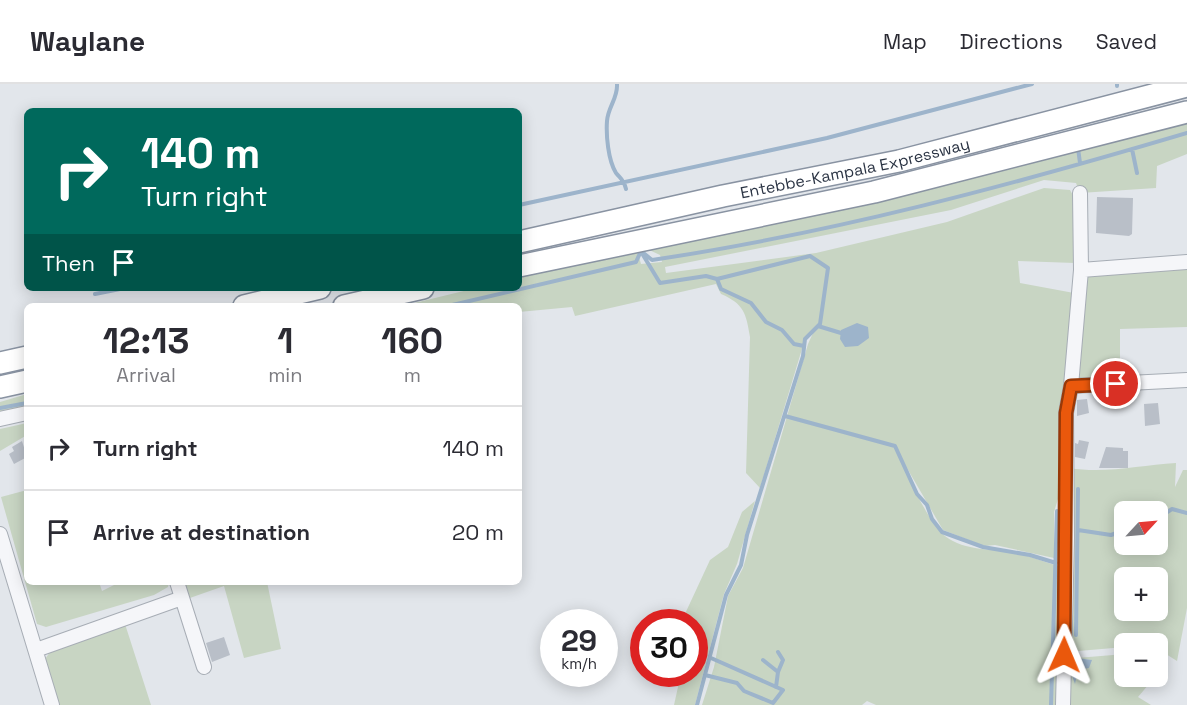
<!DOCTYPE html>
<meta charset="utf-8">
<style>
body{margin:0;font-family:"Space Grotesk",sans-serif;background:#f7f7f7;color:#2b2b33;height:100vh;display:flex;flex-direction:column;font-size:22px;white-space:nowrap}
*{box-sizing:border-box;margin:0}
p{font-size:20px;color:#7c7c81}
.icon{flex:none;width:33px;height:33px;fill:none;stroke:currentColor;stroke-width:2;stroke-linecap:round;stroke-linejoin:round}
.map{position:relative;flex:1;overflow:hidden}
.side{position:absolute;left:24px;top:219px;width:498px;height:282px;display:flex;flex-direction:column;background:#fff;border-radius:9px;box-shadow:0 3px 15px #0003}
.side>*{flex:none}
.top-card{position:absolute;left:24px;top:24px;width:498px;height:183px;border-radius:9px;box-shadow:0 3px 15px #0003;background:#00695c;color:#fff;overflow:hidden}
.needle{width:39px;rotate:64deg}
.tools{position:absolute;left:1114px;top:417px;display:grid;gap:12px}
.tools a{display:grid;place-items:center;width:54px;height:54px;border-radius:9px;background:#fff;box-shadow:0 3px 15px #0003;font-size:30px}
.speed{position:absolute;left:540px;top:525px;display:flex;gap:12px;font-size:30px;font-weight:700;text-align:center}
.speed>*{display:grid;place-content:center;width:78px;height:78px;border-radius:50%;background:#fff;box-shadow:0 3px 15px #0003;line-height:1}
.speed small{font-size:15px;font-weight:400}
.speed .limit{border:9px solid #d22;background:#fff;color:#111}
.pin{position:absolute;display:grid;place-items:center;width:51px;height:51px;color:#fff;margin:-26px;border:3px solid #fff;border-radius:50%;box-shadow:0 2px 6px #0007}
.me{position:absolute;width:66px;margin:-33px;rotate:1deg;stroke-linejoin:round;filter:drop-shadow(0 0 4px #0008)}
.turn{display:flex;align-items:center;gap:21px;height:126px;padding:0 18px;font-size:27px}
.turn .icon{width:78px;height:78px;stroke-width:2.5}
.turn b{display:block;font-size:42px;line-height:51px}
.then{display:flex;align-items:center;height:57px;padding:0 18px;background:#0003;gap:12px;font-size:22px}
.eta{display:flex;justify-content:space-evenly;align-items:center;height:102px;text-align:center}
.eta b{font-size:36px;font-weight:700;line-height:42px}
ul{padding:0;list-style:none}
li{display:flex;align-items:center;gap:18px;height:84px;padding:0 18px;border-top:2px solid #e1e1e2}
li div{flex:1}
li b{display:block;font-size:22px}
li em{font-style:normal}
header{display:flex;align-items:center;gap:36px;box-sizing:border-box;height:84px;padding:0 30px;background:#fff;border-bottom:2px solid #e1e1e2}
header strong{font-size:28px}
nav{display:flex;gap:33px;margin-inline-start:auto;font-size:21px}
.map>svg:first-child{display:block}
.green{fill:#c8d5c3;fill-rule:evenodd}
.water{fill:#9db4cb}
.lines{fill:none;stroke-linecap:round;stroke-linejoin:round}
.stream{stroke:#9db4cb;stroke-width:4}
.building{fill:#b9bfc8}
.minor-casing{stroke:#a7adb5;stroke-width:16}
.highway-casing{stroke:#8993a2;stroke-width:24}
.minor{stroke:#f5f6f9;stroke-width:14}
.highway{stroke:#fff;stroke-width:21}
.route-casing{stroke:#983908;stroke-width:15}
.route{stroke:#ea580c;stroke-width:10}
.labels{text-anchor:middle;dominant-baseline:central;stroke-width:4.5;stroke-linejoin:round;paint-order:stroke}
.street-label{font-size:16px;fill:#2a3343;stroke:#f2f5f8}
</style>
<header>
<strong>Waylane</strong>
<nav><a>Map</a><a>Directions</a><a>Saved</a></nav>
</header>
<div class="map">
<svg width="1187" height="621" viewBox="0 0 1187 621">
<rect width="100%" height="100%" fill="#e2e6eb"/>
<!-- green -->
<path class="green" d="M 1187,36 L 1187,70 L 1157,82 L 1156,104 L 1080,109 L 1076,99 L 1044,96 L 951,126 L 665,183 L 666,189 L 816,169 L 947,138 L 1044,104 L 1070,106 L 1075,115 L 1075,179 L 1018,177 L 1020,199 L 1074,209 L 1061,332 L 1061,405 L 1054,428 L 1054,474 L 995,461 L 984,462 L 943,446 L 897,367 C 905,387 929,440 945,452 C 965,468 994,464 1017,469 C 1032,473 1047,479 1062,483 L 1060,621 L 876,621 L 867,617 L 862,621 L 702,621 L 714,583 L 728,512 L 743,484 L 808,260 L 813,249 L 805,255 L 760,404 L 746,389 L 750,253 C 746,229 744,220 721,210 L 716,200 L 575,232 L 572,223 L 519,228 L 519,222 L 402,222 L 476,204 L 519,204 L 519,194 L 637,166 L 641,180 L 662,178 L 660,171 L 645,164 Z
M 1187,183 L 1187,243 L 1120,245 L 1120,296 L 1079,299 L 1076,295 L 1085,190 C 1120,185 1151,188 1187,183 Z
M 27,310 L 27,327 L 0,333 L 0,318 Z
M 27,339 L 27,351 L 0,367 L 0,345 Z
M 1176,379 L 1175,403 L 1183,386 L 1187,386 L 1187,524 L 1177,577 L 1158,565 L 1158,560 L 1125,560 L 1125,563 L 1067,568 L 1069,384 C 1106,390 1140,381 1176,379 ZM 1125,428 L 1158,428 L 1158,460 L 1125,460 ZM 1125,494 L 1158,494 L 1158,526 L 1125,526 Z
M 27,406 L 27,498 L 99,498 L 102,507 L 120,498 L 169,498 L 168,503 L 154,511 L 46,543 L 37,540 L 1,413 Z
M 755,417 L 737,480 L 724,510 L 695,621 L 674,621 L 678,603 L 672,590 L 694,590 L 694,538 L 683,538 L 684,532 L 710,476 L 728,463 L 742,428 Z
M 183,498 L 267,498 L 281,565 L 244,574 L 224,502 L 187,515 Z
M 125,540 L 151,621 L 57,621 L 45,575 L 53,564 Z
M 1125,570 L 1125,592 L 1155,593 L 1138,613 L 1151,621 L 1066,621 L 1068,580 L 1072,576 L 1070,586 L 1078,586 L 1091,576 L 1077,574 Z"/>
<!-- water -->
<path class="water" d="M 857,239 L 868,243 L 869,254 L 858,262 L 845,263 L 840,255 L 841,246 Z
M 1077,574 L 1092,576 L 1089,584 L 1078,586 L 1075,600 L 1070,586 L 1072,576 Z"/>
<g class="lines">
<!-- stream -->
<path class="stream" d="M 617,0 C 618,14 608,23 607,37 C 606,51 608,76 616,89 C 621,95 624,96 626,105
M 1117,0 L 1117,2
M 1078,64 L 1080,79
M 1132,65 L 1137,89
M 519,121 L 827,54 L 1032,0
M 641,167 L 652,176 C 833,149 1012,101 1187,49
M 643,171 L 660,199 L 706,192 L 717,195 L 721,205 L 751,219 L 766,238 L 782,246 L 794,260 L 804,262
M 95,210 L 125,204
M 448,222 L 636,178 L 641,167
M 818,242 L 841,249
M 0,324 L 27,319
M 785,332 L 895,362 L 917,410 L 927,421 L 932,435 L 942,448 L 983,463 L 1030,471 L 1056,479
M 1158,434 L 1172,425 L 1187,429
M 1078,446 L 1111,451 L 1125,446
M 1076,551 L 1078,405
M 763,576 L 778,588
M 705,591 L 737,599 L 744,607 L 773,619 L 783,606 L 711,574
M 776,603 L 778,588 L 783,576 L 778,568
M 697,621 L 726,511 L 741,481 L 747,451 L 803,272 L 805,255 L 820,240 L 828,184 L 810,172 L 717,195
M 1051,621 L 1057,427"/>
</g>
<!-- building -->
<path class="building" d="M 1097,113 L 1133,114 L 1132,150 L 1129,152 L 1096,149 Z
M 1087,315 L 1089,329 L 1077,332 L 1077,316 Z
M 1158,319 L 1160,340 L 1145,342 L 1144,320 Z
M 1079,356 L 1089,358 L 1085,375 L 1075,373 L 1075,359 L 1078,360 Z
M 22,357 L 27,373 L 14,380 L 9,370 L 14,367 L 12,363 Z
M 1106,363 L 1123,364 L 1123,367 L 1128,367 L 1128,384 L 1099,384 Z
M 224,553 L 230,571 L 212,578 L 206,559 Z"/>
<g class="lines">
<defs>
<path id="minor" d="M 1081,186 L 1187,178
M 1071,302 L 1187,296
M 0,335 L 27,329
M 0,450 L 52,621
M 177,498 L 204,583
M 36,566 L 182,514
M 1063,621 L 1067,454 L 1066,329 L 1071,302 L 1081,186 L 1080,109"/>
<g id="highway">
<path id="s1" d="M 519,158 L 723,112 L 899,77 L 1187,2"/>
<path d="M 519,182 L 874,108 L 1187,28"/>
<path d="M 244,222 L 320,204"/>
<path d="M 344,222 L 423,204"/>
<path d="M 0,279 L 27,273"/>
<path d="M 0,303 L 27,297"/>
</g>
</defs>
<!-- minor casing -->
<use href="#minor" class="minor-casing"/>
<!-- highway casing -->
<use href="#highway" class="highway-casing"/>
<!-- minor -->
<use href="#minor" class="minor"/>
<!-- highway -->
<use href="#highway" class="highway"/>
</g>
<g class="lines">
<defs>
<path id="route" d="M 1064,571 L 1066,329 L 1071,302 L 1116,300"/>
</defs>
<!-- route casing -->
<use href="#route" class="route-casing"/>
<!-- route -->
<use href="#route" class="route"/>
</g>
<g class="labels">
<!-- street labels -->
<g class="street-label">
<text stroke="none"><textPath href="#s1" startOffset="344">Entebbe-Kampala Expressway</textPath></text>
</g>
</g>
</svg>
<div class="tools">
<a><svg class="needle" viewBox="-14 -14 28 28"><path d="M0-13l5 13h-10z" fill="#e53935"/><path d="M0 13l5-13h-10z" fill="#7c7c81"/></svg></a>
<a>+</a>
<a>−</a>
</div>
<div class="speed"><div>29<small>km/h</small></div><div class="limit">30</div></div>
<div class="pin" style="left:1116px;top:300px;background:#d93025"><svg class="icon" aria-label="arrive" viewBox="0 0 24 24"><path d="M6 21V4h12l-3 4 3 4H6"/></svg></div>
<svg class="me" style="left:1064px;top:571px" viewBox="-20 -20 40 40"><path d="M0-17L14 15 0 8-14 15z" fill="#ea580c" stroke="#fff" stroke-width="4"/></svg>
<div class="top-card">
<div class="turn"><svg class="icon" aria-label="right" viewBox="0 0 24 24"><path d="M7 20v-9h11M14 6l5 5-5 5"/></svg><div><b>140 m</b>Turn right</div></div>
<div class="then">Then<svg class="icon" aria-label="arrive" viewBox="0 0 24 24"><path d="M6 21V4h12l-3 4 3 4H6"/></svg></div>
</div>
<section class="side">
<div class="eta">
<div><b>12:13</b><p>Arrival</p></div>
<div><b>1</b><p>min</p></div>
<div><b>160</b><p>m</p></div>
</div>
<ul>
<li><svg class="icon" aria-label="right" viewBox="0 0 24 24"><path d="M7 20v-9h11M14 6l5 5-5 5"/></svg><div><b>Turn right</b></div><em>140 m</em></li>
<li><svg class="icon" aria-label="arrive" viewBox="0 0 24 24"><path d="M6 21V4h12l-3 4 3 4H6"/></svg><div><b>Arrive at destination</b></div><em>20 m</em></li>
</ul>
</section>
</div>
